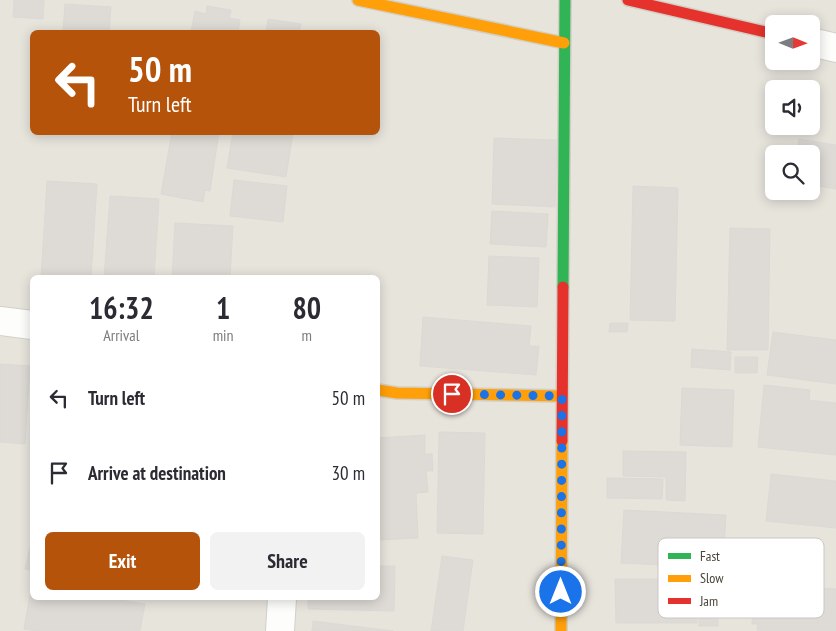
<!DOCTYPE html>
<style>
body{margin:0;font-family:"PT Sans Narrow",sans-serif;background:#f2f2f3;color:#2b2b33;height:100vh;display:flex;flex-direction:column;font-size:19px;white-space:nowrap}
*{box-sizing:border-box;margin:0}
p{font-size:16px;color:#7c7c81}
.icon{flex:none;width:28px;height:28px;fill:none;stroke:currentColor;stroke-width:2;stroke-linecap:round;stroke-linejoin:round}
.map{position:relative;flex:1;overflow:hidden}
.drawer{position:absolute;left:30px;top:275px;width:350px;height:325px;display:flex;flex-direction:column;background:#fff;border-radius:8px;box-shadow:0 2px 12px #0003}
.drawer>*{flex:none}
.guide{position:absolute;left:30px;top:30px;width:350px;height:105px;border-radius:8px;box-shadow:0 2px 12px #0003;background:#b45309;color:#fff;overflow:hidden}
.needle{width:32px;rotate:91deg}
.tools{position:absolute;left:765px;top:15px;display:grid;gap:10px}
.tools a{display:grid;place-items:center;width:55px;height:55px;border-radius:8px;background:#fff;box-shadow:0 2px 12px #0003;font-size:25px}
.pin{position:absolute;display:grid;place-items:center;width:42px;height:42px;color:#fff;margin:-21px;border:2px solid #fff;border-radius:50%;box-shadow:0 1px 5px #0007}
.me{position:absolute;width:55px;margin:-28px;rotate:0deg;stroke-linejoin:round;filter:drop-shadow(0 0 4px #0008)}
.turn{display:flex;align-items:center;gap:18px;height:105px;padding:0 15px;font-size:22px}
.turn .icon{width:65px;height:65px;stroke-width:2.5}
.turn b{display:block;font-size:35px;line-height:42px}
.eta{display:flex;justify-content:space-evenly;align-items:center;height:85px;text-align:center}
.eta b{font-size:30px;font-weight:600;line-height:35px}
.action{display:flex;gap:10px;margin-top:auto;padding:10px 15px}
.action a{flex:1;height:58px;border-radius:8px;background:#b45309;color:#fff;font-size:20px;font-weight:600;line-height:58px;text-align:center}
.action a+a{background:#f2f2f3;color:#2b2b33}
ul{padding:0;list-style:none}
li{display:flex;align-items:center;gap:15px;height:75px;padding:0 15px}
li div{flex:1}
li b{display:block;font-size:19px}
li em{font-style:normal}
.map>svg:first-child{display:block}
.residential{fill:#e7e4dc;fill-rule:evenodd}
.building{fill:#dedbd6;stroke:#dcd9d4}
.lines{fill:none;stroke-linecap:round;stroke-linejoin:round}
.street-casing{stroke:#d2d0cb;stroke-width:30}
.fast-casing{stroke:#d3cfc5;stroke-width:14}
.slow-casing{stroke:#d3cfc5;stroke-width:14}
.jam-casing{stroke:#d3cfc5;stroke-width:14}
.street{stroke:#fdfdfc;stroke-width:28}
.fast{stroke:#30b455;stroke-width:11}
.slow{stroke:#ff9f0a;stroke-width:11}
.jam{stroke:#e5322d;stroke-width:11}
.route{stroke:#1a73e8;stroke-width:9;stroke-dasharray:0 16.2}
.key{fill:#fff;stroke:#c9c7c4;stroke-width:1}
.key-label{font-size:14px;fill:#4b4439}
</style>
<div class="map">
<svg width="836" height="631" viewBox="0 0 836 631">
<rect width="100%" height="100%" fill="#f4f2ee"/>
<!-- residential -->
<path class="residential" d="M 0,0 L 836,0 L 836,631 L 0,631 ZM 774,24 L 811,24 L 811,61 L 774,61 ZM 32,32 L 378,32 L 378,132 L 32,132 ZM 774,89 L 811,89 L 811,126 L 774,126 ZM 774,154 L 811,154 L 811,191 L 774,191 ZM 32,278 L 378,278 L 378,598 L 32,598 Z"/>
<!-- building -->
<path class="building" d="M 14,0 L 44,0 L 43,19 L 13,17 Z
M 65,4 L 111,7 L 109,32 L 63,32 Z
M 207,6 L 231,10 L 229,18 L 240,20 L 238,32 L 191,32 L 195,11 L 206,14 Z
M 268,19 L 301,24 L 299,32 L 266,32 Z
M 172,132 L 219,132 L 210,191 L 205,190 L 203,202 L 161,194 Z
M 233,132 L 293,132 L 286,177 L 227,168 Z
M 494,138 L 557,140 L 555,207 L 492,204 Z
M 799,139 L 836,145 L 836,189 L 811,185 L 811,154 L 797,154 Z
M 234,180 L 287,186 L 283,222 L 230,216 Z
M 47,181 L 97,184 L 91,278 L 41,278 Z
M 633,186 L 678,188 L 675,321 L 630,320 Z
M 110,196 L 159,199 L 154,278 L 104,278 Z
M 492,211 L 548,214 L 546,247 L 490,244 Z
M 175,223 L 233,226 L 230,278 L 172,278 Z
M 730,228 L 770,229 L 768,350 L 727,350 Z
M 489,256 L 539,258 L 537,307 L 487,305 Z
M 423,317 L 531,326 L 529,346 L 539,346 L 536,375 L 420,366 Z
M 610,323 L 628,323 L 627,332 L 609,332 Z
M 773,332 L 836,340 L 836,384 L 767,375 Z
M 692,349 L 731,352 L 730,370 L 691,367 Z
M 735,357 L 758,357 L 757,373 L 735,373 Z
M 0,364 L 30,366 L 25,444 L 0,442 Z
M 764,385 L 810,390 L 809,400 L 836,403 L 836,455 L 758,447 Z
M 682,388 L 734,390 L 732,447 L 680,445 Z
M 439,432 L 485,433 L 483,534 L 437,533 Z
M 425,435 L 425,454 L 432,454 L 433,471 L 426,471 L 428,492 L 416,493 L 418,538 L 378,540 L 378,438 Z
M 623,451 L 686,452 L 685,501 L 666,500 L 666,477 L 623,476 Z
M 771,474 L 836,481 L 836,528 L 766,521 Z
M 607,478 L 663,479 L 662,499 L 607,498 Z
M 624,510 L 726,515 L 723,568 L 621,563 Z
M 32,539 L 32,571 L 25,569 Z
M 442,556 L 473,560 L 463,631 L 431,631 Z
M 378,566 L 395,566 L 394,611 L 308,609 L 308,598 L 378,598 Z
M 615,579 L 697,579 L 697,623 L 616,623 Z
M 700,581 L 718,582 L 718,626 L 699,626 Z
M 32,583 L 32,598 L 109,598 L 145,604 L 140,631 L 35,631 L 24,629 Z
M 761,584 L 836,589 L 836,631 L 757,631 L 758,624 L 752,624 L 754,594 L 760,594 Z
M 313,621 L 393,631 L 312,631 Z"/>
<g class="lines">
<defs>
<path id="street" d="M 811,42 L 836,48
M 0,321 L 32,325
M 280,631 L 282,598"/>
<path id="fast" d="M 563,287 L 565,0"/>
<path id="slow" d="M 358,0 L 564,43
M 378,390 L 397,393 L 561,396
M 561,631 L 562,441"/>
<path id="jam" d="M 628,0 L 774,34
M 562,441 L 563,287"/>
</defs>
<!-- street casing -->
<use href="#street" class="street-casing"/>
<!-- fast casing -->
<use href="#fast" class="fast-casing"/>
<!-- slow casing -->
<use href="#slow" class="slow-casing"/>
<!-- jam casing -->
<use href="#jam" class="jam-casing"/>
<!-- street -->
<use href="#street" class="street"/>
<!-- fast -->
<use href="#fast" class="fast"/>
<!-- slow -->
<use href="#slow" class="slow"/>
<!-- jam -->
<use href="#jam" class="jam"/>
</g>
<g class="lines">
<!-- route -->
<path class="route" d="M 452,394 L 562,396 L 561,592"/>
</g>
<!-- legend -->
<rect x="658" y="538" width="166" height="80" rx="8" class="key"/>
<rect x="668" y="553" width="23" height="6" fill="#30b455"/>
<rect x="668" y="575" width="23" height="7" fill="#ff9f0a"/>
<rect x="668" y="598" width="23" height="6" fill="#e5322d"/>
<g class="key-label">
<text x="700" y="561">Fast</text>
<text x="700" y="583">Slow</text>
<text x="700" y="606">Jam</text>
</g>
</svg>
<div class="tools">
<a><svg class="needle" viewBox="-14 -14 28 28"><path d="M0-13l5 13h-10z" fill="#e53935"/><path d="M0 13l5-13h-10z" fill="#7c7c81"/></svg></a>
<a><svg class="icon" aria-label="sound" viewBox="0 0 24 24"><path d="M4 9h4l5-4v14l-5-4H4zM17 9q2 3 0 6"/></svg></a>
<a><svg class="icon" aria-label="search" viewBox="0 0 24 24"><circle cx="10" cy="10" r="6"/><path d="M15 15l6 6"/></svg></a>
</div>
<div class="pin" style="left:452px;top:394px;background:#d93025"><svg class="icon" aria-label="arrive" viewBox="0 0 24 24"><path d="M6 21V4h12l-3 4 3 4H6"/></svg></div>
<svg class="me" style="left:561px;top:592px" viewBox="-20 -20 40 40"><circle r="17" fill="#1a73e8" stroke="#fff" stroke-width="3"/><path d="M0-11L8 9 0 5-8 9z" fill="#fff"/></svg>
<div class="guide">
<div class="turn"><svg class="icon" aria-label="left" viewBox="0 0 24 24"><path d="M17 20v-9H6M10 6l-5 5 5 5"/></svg><div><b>50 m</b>Turn left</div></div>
</div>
<section class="drawer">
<div class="eta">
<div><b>16:32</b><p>Arrival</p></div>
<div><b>1</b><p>min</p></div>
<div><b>80</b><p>m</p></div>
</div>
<ul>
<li><svg class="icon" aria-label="left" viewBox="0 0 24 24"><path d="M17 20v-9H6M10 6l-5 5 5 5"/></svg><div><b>Turn left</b></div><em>50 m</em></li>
<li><svg class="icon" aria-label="arrive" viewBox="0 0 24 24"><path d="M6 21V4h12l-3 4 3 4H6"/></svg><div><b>Arrive at destination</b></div><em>30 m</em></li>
</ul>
<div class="action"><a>Exit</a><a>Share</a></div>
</section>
</div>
